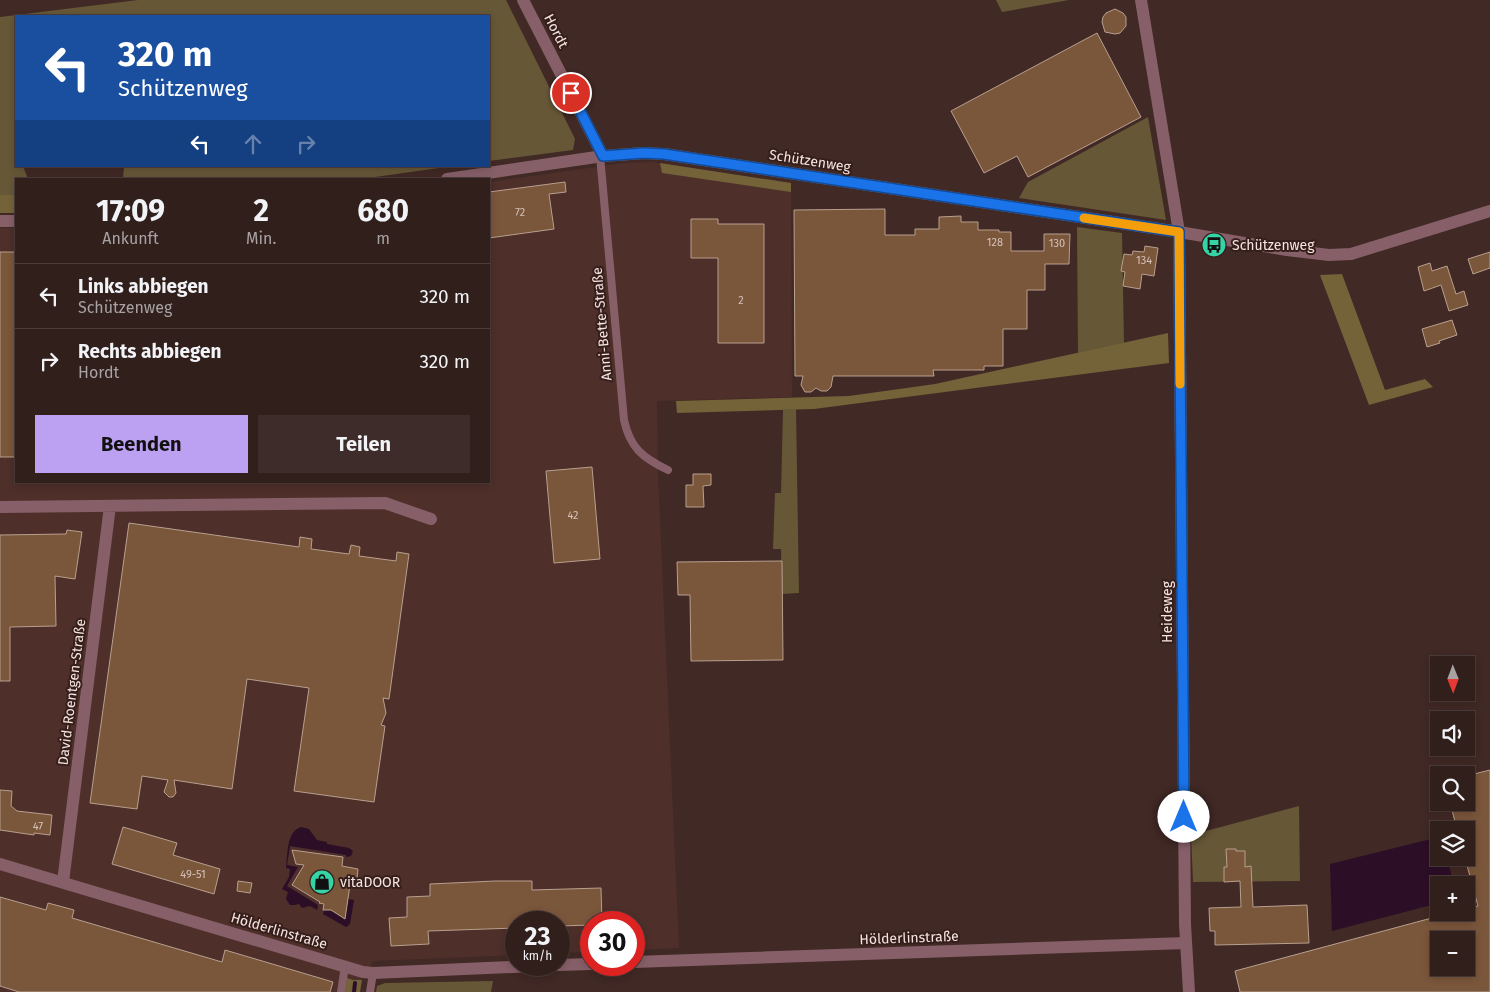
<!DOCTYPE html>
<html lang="de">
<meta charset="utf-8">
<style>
body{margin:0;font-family:"Fira Sans",sans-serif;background:#3d2c29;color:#f1f3f6;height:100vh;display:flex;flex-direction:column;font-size:19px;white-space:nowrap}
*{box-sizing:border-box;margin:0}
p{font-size:16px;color:#a8a2a3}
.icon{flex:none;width:28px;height:28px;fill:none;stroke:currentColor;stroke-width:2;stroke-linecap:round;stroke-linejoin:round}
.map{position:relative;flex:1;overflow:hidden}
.panel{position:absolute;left:15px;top:178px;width:475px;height:305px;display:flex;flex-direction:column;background:#311f1c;border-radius:0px;box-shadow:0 2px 8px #0003,0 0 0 1px #4c3d3b}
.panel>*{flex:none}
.top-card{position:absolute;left:15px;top:15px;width:475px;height:152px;border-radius:0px;box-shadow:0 2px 8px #0003,0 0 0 1px #4c3d3b;background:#1a4fa0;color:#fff;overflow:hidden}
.needle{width:32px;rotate:179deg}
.tools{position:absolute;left:1430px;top:656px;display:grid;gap:10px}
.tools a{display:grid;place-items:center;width:45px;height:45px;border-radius:0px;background:#311f1c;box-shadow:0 2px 8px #0003,0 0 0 1px #4c3d3b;font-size:25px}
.speed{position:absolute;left:505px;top:911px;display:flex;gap:10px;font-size:25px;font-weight:700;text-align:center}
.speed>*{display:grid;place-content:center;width:65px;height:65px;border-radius:50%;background:#311f1c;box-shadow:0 2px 8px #0003,0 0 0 1px #4c3d3b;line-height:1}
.speed small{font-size:12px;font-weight:400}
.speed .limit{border:8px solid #d22;background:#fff;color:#111}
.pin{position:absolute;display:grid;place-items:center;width:42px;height:42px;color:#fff;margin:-21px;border:2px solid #fff;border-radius:50%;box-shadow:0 1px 5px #0007}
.me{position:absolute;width:55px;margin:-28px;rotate:0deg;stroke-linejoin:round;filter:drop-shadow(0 0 4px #0008)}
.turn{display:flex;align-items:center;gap:18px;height:105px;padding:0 20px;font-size:22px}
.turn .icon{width:65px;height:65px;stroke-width:2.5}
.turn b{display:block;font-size:35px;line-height:42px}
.lanes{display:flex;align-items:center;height:48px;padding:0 20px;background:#0003;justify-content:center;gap:25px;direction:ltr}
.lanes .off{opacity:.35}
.eta{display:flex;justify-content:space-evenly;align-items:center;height:85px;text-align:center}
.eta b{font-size:30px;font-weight:700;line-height:35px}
.action{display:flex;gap:10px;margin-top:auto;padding:10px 20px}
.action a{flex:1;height:58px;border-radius:0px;background:#bca0f2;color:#111;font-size:20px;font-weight:700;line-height:58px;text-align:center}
.action a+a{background:#3d2c29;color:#f1f3f6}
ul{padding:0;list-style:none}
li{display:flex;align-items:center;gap:15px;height:65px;padding:0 20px;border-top:1px solid #4c3d3b}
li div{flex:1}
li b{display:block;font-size:19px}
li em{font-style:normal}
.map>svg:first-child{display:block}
.built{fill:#4e2f2a}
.green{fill:#665737}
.forest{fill:#746239}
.water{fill:#2c0e27}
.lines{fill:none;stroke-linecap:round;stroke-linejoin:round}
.stream{stroke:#2c0e27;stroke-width:4}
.building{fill:#7a563b;stroke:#b8a08f;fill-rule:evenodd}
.lane{stroke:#875f69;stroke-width:8}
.street{stroke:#875f69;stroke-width:12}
.route-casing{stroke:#114b97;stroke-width:12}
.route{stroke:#1a73e8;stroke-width:9}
.slow{stroke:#f59e0b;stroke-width:9}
.labels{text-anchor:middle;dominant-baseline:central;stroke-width:4;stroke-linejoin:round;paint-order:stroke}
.number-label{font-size:11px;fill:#d6c0b8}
.street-label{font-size:14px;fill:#f5e4e1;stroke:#361f1b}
.poi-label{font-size:14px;fill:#f5e4e1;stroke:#361f1b;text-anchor:start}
</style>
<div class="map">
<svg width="1490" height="992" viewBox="0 0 1490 992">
<rect width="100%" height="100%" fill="#412925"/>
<!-- built -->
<path class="built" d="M 652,162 L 791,183 L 792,397 L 657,401 L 658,475 L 679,948 L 634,950 L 634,922 L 591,922 L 591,952 L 559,953 L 559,922 L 516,922 L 516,955 L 373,961 L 362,980 L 360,992 L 0,992 L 0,228 L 16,228 L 16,481 L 489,481 L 489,182 L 624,163 Z"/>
<!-- green -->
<path class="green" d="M 138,0 L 506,0 L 575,139 L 573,150 L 489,161 L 489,16 L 16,16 L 16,166 L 23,166 L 28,179 L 16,179 L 16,195 L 0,195 L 0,17 Z
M 996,0 L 1069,0 L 1002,12 Z
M 1148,117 L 1166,220 L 1019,198 L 1028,182 Z
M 124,166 L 453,166 L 361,179 L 123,179 Z
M 1077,227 L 1122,233 L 1124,343 L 1078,353 Z
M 796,409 L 799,593 L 782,594 L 781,549 L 773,549 L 775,493 L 781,493 L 783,410 Z
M 1299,806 L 1300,881 L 1193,882 L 1191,835 Z
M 493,981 L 491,992 L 376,992 L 377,986 L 385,983 Z"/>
<!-- forest -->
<path class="forest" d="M 660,163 L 791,183 L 791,192 L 662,173 Z
M 0,195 L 16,195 L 16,213 L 0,213 Z
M 1342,274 L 1385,390 L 1425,379 L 1433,387 L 1369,405 L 1320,275 Z
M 1168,333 L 1169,363 L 814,409 L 677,413 L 676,401 L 849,396 L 935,384 Z
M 347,978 L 353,980 L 362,980 L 360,992 L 345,992 Z"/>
<!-- water -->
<path class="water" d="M 301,827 L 309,829 L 317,840 L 327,842 L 327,844 L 349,848 L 353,851 L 351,856 L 346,857 L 346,855 L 290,846 L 287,865 L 298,867 L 287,886 L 318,905 L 317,910 L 310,906 L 302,908 L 299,904 L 295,905 L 290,905 L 286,899 L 288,892 L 282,889 L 289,877 L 290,869 L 286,868 C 288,854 286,832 301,827 Z
M 1439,837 L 1439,858 L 1447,858 L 1452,877 L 1449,885 L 1439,885 L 1439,903 L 1332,931 L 1330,864 Z
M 348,899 L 354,900 L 350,924 L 348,926 L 346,927 L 323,914 L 325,907 L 345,919 Z"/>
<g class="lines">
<!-- stream -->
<path class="stream" d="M 354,992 L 355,983"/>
</g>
<!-- building -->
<path class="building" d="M 1115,9 L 1123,13 L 1126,17 L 1126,26 L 1120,33 L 1115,34 L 1105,32 L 1102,22 L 1103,17 L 1106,13 Z
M 1097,33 L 1141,117 L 1028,177 L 1017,156 L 984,173 L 951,111 Z
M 565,182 L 566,192 L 549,194 L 554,229 L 489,238 L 489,192 Z
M 885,209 L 885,235 L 915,235 L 915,229 L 939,229 L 939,217 L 961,216 L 961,222 L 978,222 L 978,230 L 999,230 L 999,232 L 1011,232 L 1011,251 L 1044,251 L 1044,234 L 1070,234 L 1069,264 L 1045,264 L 1045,290 L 1027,290 L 1027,329 L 1003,329 L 1003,366 L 984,366 L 984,370 L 933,370 L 934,376 L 833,376 L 831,387 L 827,391 L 821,391 L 816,388 L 811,392 L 805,392 L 801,385 L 803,376 L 795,376 L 794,210 Z
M 691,219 L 718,219 L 718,224 L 764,224 L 764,343 L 718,343 L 718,258 L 691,258 Z
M 1145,246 L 1158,248 L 1154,276 L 1142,274 L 1140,289 L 1123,286 L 1125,272 L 1121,271 L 1124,254 L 1132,255 L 1133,251 L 1144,252 Z
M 0,252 L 16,252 L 16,457 L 0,457 Z
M 1490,252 L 1490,268 L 1473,274 L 1468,259 Z
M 1430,263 L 1432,271 L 1447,266 L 1456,294 L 1464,291 L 1468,305 L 1449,311 L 1441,285 L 1424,291 L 1418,267 Z
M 1452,320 L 1457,335 L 1439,341 L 1440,343 L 1427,347 L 1422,329 Z
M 592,467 L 600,559 L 554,563 L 546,471 Z
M 693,474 L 711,474 L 711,485 L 703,486 L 704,507 L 686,507 L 686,485 L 693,485 Z
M 129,523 L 299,547 L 300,537 L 312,539 L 311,549 L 349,554 L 351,545 L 360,547 L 359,556 L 396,561 L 397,552 L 409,554 L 389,699 L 383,698 L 386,713 L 381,725 L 385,726 L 374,802 L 294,791 L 309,688 L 247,679 L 232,789 L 174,780 L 176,793 L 173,797 L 169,797 L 164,792 L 168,780 L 142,776 L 137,809 L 90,803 Z
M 67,530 L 82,532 L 75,579 L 55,576 L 56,626 L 10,627 L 10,681 L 0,681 L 0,535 L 66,534 Z
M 782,561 L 783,660 L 691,661 L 690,595 L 678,595 L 677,562 Z
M 1490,770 L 1490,992 L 1240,992 L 1235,971 L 1454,912 L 1466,912 L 1466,909 L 1478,906 L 1465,858 L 1466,858 L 1466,830 L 1457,830 L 1450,802 L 1466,802 L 1466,776 ZM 1439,940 L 1466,940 L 1466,968 L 1439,968 Z
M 0,790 L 12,791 L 11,806 L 17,811 L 52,815 L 50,835 L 34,833 L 34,835 L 0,830 Z
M 123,827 L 177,843 L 173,855 L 220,869 L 214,894 L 112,864 Z
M 1226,849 L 1236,849 L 1236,851 L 1245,851 L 1245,867 L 1251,866 L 1253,907 L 1307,905 L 1309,943 L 1215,945 L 1215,931 L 1210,931 L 1209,908 L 1241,907 L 1240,881 L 1224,882 L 1224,867 L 1227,867 Z
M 292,850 L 343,857 L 342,866 L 358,869 L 357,879 L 351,878 L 345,919 L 331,910 L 323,910 L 324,904 L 319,903 L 320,902 L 292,885 L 304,865 L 296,864 Z
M 238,881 L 252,883 L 250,893 L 237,891 Z
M 495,881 L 532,881 L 532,890 L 601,888 L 602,922 L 591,922 L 591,925 L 559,926 L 559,922 L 516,922 L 516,928 L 428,931 L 429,944 L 391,946 L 389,918 L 407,917 L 407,897 L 430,896 L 430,884 Z
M 0,897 L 46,910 L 48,903 L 74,910 L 72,918 L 222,962 L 225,950 L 333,982 L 330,992 L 19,992 L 0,986 Z"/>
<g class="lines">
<!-- lane -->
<path class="lane" d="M 600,156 L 624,420 C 630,448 643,458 668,470
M 341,992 L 345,966
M 370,992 L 373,973"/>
<!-- street -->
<path class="street" d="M 523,0 L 603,156
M 1141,0 L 1179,232 L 1185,924 L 1189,992
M 447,179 L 603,156 L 644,153 L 664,154 L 1179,232 L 1287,250 L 1329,255 L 1351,254 L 1490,211
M 0,221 L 16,221
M 0,507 L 385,503 L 431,519
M 0,864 L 363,972 L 373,973 L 557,965
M 63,882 L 110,506
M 634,962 L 1186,943
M 559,965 L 591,964"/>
</g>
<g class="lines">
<defs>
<path id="route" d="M 571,93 L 603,156 L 644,153 L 664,154 L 1179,232 L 1184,817"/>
</defs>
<!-- route casing -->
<use href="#route" class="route-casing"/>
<!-- route -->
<use href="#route" class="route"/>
<!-- slow -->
<path class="slow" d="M 1084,218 L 1179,232 L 1180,384"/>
</g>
<!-- icons -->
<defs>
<symbol id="bus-disc" viewBox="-11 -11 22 22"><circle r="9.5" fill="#35d4a7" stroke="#361f1b"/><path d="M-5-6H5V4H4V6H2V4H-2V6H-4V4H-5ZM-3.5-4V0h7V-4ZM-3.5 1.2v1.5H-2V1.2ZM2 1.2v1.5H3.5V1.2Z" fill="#111"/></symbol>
<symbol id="shop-disc" viewBox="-11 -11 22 22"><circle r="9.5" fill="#35d4a7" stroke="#361f1b"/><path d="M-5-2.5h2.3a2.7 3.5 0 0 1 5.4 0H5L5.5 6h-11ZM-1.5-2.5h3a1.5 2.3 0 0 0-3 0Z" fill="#111"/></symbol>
</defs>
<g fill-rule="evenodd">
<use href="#bus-disc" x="1200" y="231" width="28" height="28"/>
<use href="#shop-disc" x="308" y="868" width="28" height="28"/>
</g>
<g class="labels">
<!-- number labels -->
<g class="number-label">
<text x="520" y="212">72</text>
<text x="995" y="242">128</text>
<text x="1057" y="243">130</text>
<text x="1144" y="260">134</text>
<text x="741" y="300">2</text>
<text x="573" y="515">42</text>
<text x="38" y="826">47</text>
<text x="193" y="874">49-51</text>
</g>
<!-- street labels -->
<g class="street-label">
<text transform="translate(556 31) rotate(63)">Hordt</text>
<text transform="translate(810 161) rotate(9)">Schützenweg</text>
<text transform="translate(602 324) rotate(-95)">Anni-Bette-Straße</text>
<text transform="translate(1167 612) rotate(-90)">Heideweg</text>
<text transform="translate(72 692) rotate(-83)">David-Roentgen-Straße</text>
<text transform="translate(279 931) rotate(16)">Hölderlinstraße</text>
<text transform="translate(909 938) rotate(-2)">Hölderlinstraße</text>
</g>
<!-- poi labels -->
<g class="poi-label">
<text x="1232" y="245">Schützenweg</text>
<text x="340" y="882">vitaDOOR</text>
</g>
</g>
</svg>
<div class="tools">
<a><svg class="needle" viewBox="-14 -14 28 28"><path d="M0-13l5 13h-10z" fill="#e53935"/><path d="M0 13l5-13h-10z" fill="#a8a2a3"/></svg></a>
<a><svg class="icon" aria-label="sound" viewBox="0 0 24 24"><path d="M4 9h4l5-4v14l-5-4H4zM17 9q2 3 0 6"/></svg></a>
<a><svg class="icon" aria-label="search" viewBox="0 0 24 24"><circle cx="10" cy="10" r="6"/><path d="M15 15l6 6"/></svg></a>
<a><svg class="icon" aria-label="layers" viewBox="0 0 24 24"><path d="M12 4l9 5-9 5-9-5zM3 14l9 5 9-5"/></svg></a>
<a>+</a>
<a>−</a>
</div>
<div class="speed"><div>23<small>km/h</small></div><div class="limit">30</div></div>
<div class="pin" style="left:571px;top:93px;background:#d93025"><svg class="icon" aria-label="arrive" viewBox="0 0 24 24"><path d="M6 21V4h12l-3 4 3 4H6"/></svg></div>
<svg class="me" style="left:1184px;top:817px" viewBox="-20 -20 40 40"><circle r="19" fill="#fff"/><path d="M0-13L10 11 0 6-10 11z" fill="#1a73e8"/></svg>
<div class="top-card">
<div class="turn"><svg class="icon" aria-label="left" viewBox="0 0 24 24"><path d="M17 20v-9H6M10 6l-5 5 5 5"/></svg><div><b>320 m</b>Schützenweg</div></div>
<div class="lanes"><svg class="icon" aria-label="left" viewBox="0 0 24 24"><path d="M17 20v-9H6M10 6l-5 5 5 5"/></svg><svg class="icon off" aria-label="ahead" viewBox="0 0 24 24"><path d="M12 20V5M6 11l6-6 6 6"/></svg><svg class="icon off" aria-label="right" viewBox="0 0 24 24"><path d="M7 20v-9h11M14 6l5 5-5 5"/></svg></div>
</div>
<section class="panel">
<div class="eta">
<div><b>17:09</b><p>Ankunft</p></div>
<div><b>2</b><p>Min.</p></div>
<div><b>680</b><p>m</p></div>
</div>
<ul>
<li><svg class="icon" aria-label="left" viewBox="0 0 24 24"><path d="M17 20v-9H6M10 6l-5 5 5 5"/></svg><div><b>Links abbiegen</b><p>Schützenweg</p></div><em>320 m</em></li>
<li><svg class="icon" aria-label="right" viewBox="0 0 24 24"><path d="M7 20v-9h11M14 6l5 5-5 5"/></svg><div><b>Rechts abbiegen</b><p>Hordt</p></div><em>320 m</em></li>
</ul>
<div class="action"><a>Beenden</a><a>Teilen</a></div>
</section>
</div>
